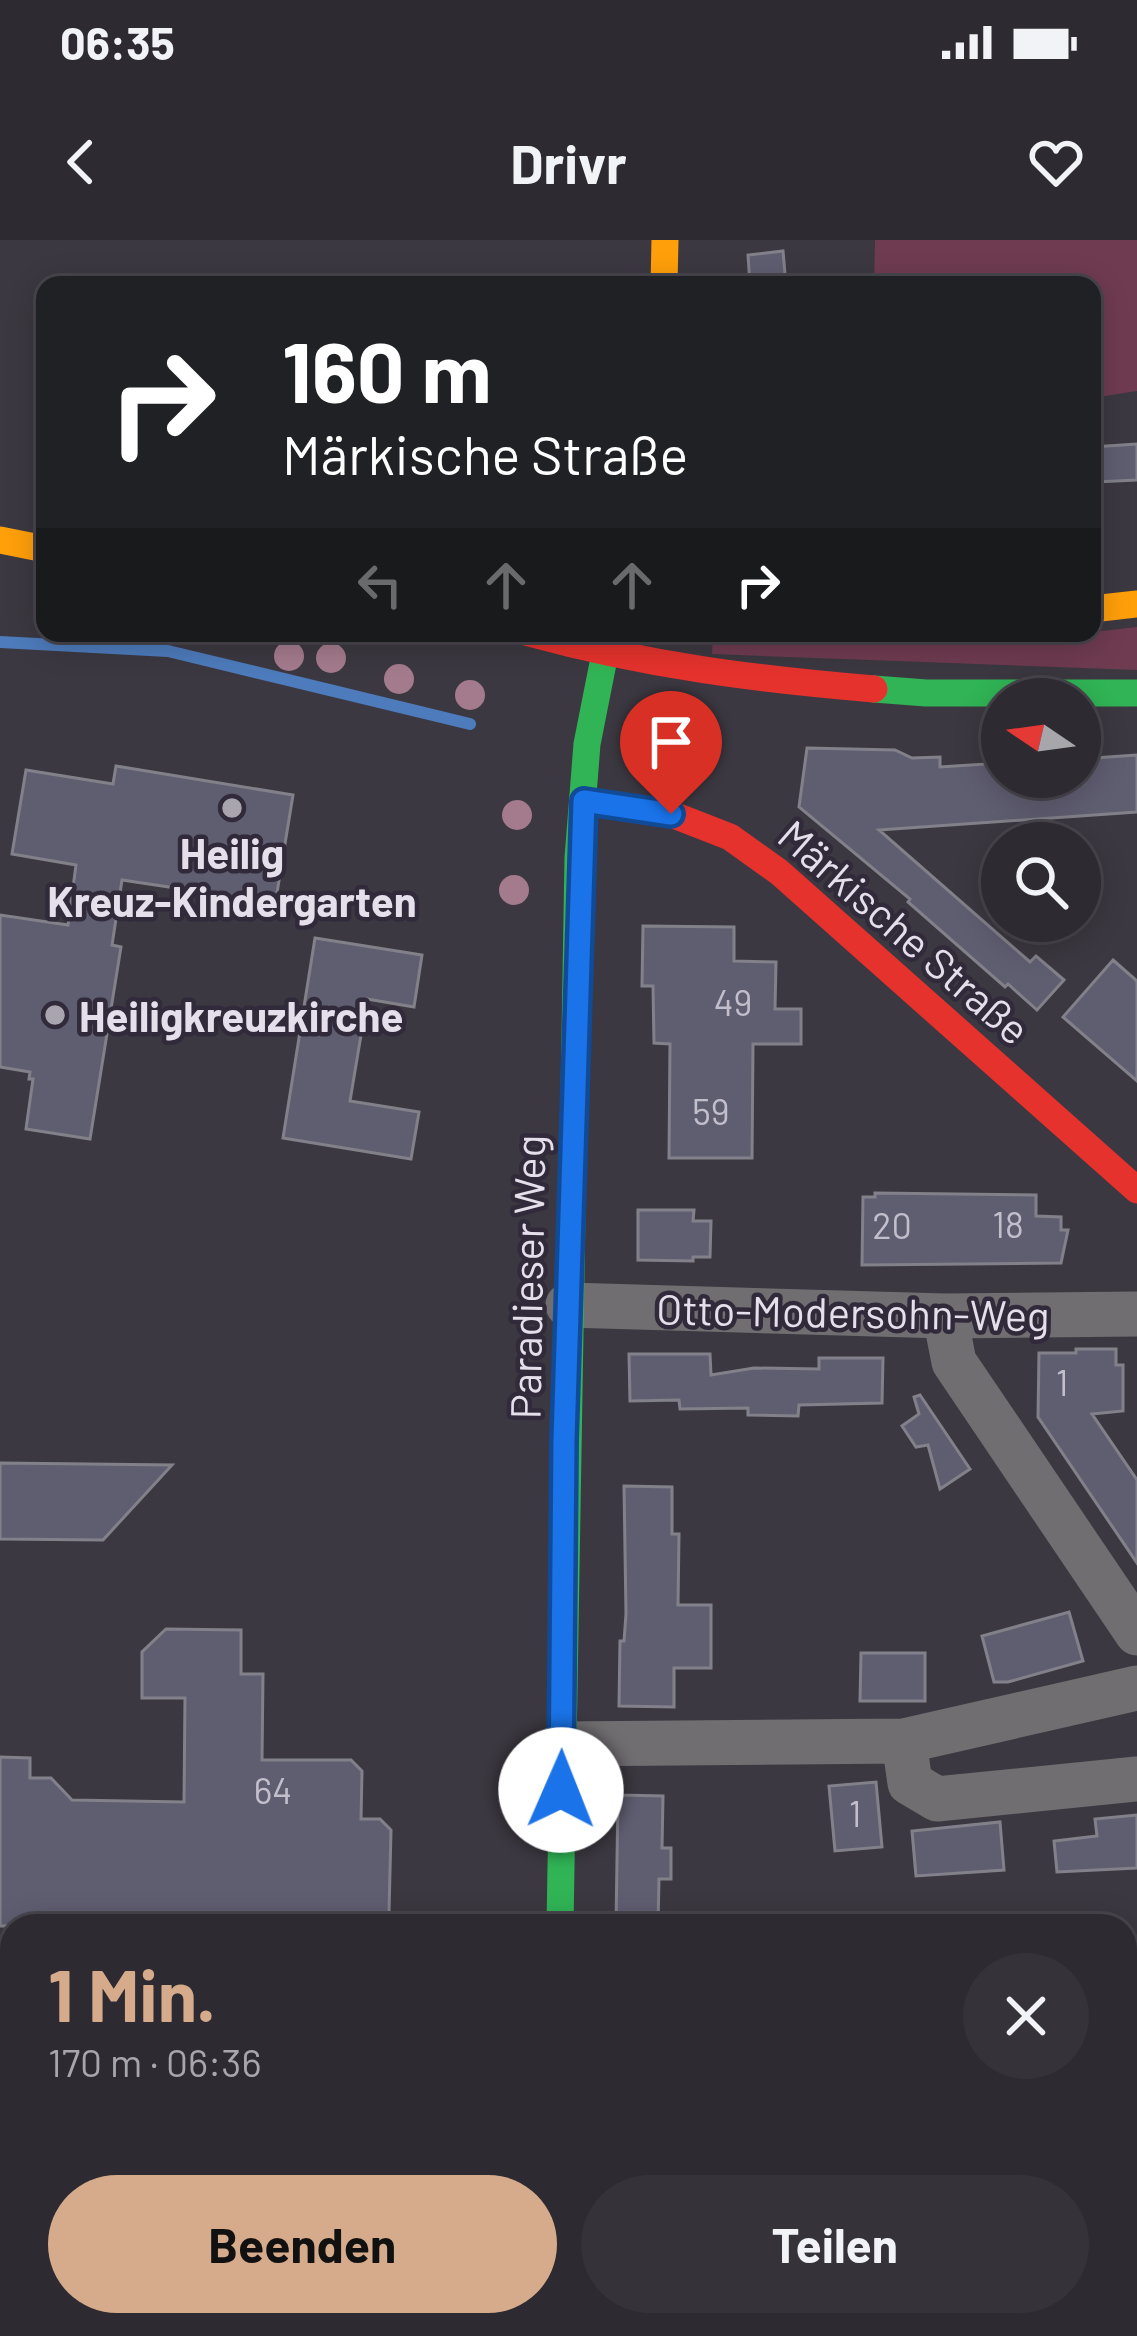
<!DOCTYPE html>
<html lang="de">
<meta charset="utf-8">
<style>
body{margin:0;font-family:Barlow,sans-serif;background:#353239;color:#f1f3f6;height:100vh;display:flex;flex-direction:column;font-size:45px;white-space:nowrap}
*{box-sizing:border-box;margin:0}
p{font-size:39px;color:#a7a7ab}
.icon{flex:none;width:66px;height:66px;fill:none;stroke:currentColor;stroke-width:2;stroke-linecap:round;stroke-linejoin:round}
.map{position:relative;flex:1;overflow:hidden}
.panel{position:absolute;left:0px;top:1674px;width:1137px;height:423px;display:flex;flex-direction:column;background:#2d2a31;border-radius:36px 36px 0 0;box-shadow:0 6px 30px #0003,0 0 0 3px #48464d}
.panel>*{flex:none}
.hud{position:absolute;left:36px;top:36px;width:1065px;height:366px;border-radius:24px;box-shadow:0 6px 30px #0003,0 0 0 3px #48464d;background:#202124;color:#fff;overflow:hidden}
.needle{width:78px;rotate:283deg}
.controls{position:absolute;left:981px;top:438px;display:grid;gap:24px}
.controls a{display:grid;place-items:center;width:120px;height:120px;border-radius:50%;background:#2d2a31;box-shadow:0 6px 30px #0003,0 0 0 3px #48464d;font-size:60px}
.pin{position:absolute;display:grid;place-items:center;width:102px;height:102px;color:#fff;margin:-123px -51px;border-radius:50% 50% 50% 0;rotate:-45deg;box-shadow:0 0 12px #0007}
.pin .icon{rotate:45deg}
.me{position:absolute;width:132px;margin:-66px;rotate:1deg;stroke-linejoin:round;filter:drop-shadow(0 0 9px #0008)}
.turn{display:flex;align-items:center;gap:42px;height:252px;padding:0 48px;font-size:54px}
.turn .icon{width:156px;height:156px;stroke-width:2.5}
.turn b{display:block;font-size:84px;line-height:102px}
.lanes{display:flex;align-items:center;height:114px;padding:0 48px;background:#0003;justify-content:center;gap:60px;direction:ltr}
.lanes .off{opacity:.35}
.round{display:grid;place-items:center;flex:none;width:126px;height:126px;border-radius:63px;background:#353239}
.headline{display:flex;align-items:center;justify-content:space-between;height:204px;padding:0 48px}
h1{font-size:72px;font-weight:700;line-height:90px;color:#d6ab8b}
.primary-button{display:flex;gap:24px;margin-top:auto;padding:24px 48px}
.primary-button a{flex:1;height:138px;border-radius:72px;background:#d6ab8b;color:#111;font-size:48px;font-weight:700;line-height:138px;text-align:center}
.primary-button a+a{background:#353239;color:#f1f3f6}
.status{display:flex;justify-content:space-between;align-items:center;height:84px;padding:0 60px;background:#2d2a31;direction:ltr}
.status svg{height:33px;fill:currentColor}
header{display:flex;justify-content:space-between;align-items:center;height:156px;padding:0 48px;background:#2d2a31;font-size:54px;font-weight:700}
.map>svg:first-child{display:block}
.green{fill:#6f3b51}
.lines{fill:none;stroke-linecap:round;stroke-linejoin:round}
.stream{stroke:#4d7bbb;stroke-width:12}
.building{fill:#5f5d70;stroke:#828189;stroke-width:3}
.street{stroke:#716e71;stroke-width:45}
.fast{stroke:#30b455;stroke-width:27}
.slow{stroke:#ff9f0a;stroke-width:27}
.jam{stroke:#e5322d;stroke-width:27}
.tree{fill:#a47b8d}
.route-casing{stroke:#114b97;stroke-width:30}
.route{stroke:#1a73e8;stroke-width:21}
.poi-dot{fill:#a9a5af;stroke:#312a3a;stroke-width:4.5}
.labels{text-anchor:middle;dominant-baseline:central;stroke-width:9;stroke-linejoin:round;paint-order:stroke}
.number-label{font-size:36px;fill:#c3becc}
.poi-label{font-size:42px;font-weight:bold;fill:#e4dfea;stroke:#312a3a}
.street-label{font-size:42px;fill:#e4dfea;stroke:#312a3a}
</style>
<div class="status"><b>06:35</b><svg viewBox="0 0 49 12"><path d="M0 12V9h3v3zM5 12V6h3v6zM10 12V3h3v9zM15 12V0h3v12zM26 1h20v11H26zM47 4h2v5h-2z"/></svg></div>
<header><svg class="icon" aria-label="back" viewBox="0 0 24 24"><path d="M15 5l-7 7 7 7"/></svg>Drivr<svg class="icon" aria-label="heart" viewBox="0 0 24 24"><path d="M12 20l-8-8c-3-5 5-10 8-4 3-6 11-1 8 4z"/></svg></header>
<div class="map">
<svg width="1137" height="2096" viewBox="0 0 1137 2096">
<rect width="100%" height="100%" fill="#3c3841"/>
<!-- green -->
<path class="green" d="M 875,0 L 1137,0 L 1137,151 L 1092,158 L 1092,45 L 874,45 Z
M 1137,387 L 1137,430 L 712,414 L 713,393 C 854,393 997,406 1137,387 Z"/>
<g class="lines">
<!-- stream -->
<path class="stream" d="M 0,402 L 168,411 L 470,484"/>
</g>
<!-- building -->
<path class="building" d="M 783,11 L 786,45 L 750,45 L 748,15 Z
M 1137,204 L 1137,240 L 1096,242 L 1093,207 Z
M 807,508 L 895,510 L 912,518 L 940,517 L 940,527 L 1002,523 L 1002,537 L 1080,537 L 1080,519 L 1137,515 L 1137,572 L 879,590 L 1030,722 L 1036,716 L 1064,740 L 1037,770 L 1008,744 L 1005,747 L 908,662 L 910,659 L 799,567 Z
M 116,526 L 293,555 L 275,665 L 246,660 L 244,673 L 207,667 L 209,653 L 122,640 L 112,705 L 121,707 L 90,899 L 26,889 L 33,839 L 29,839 L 30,832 L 0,827 L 0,675 L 68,685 L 76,625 L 12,614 L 26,530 L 113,544 Z
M 643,686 L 734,687 L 734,721 L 776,722 L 775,769 L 801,769 L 801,804 L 753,804 L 752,918 L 669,918 L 670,804 L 654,803 L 653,746 L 642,746 Z
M 315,698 L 422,715 L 414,767 L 367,759 L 350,861 L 419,872 L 411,919 L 283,898 Z
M 1113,720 L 1137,741 L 1137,841 L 1063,777 Z
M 875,953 L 1036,955 L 1036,976 L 1061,977 L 1061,990 L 1068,990 L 1061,1023 L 862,1025 L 863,957 L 875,957 Z
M 638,970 L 694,970 L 693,981 L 711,981 L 710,1017 L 693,1017 L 693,1021 L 638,1020 Z
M 1076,1109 L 1116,1109 L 1116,1125 L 1123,1125 L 1123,1171 L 1092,1174 L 1137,1240 L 1137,1323 L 1038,1177 L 1039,1113 L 1076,1113 Z
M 629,1114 L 710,1114 L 711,1135 L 754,1128 L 819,1129 L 819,1118 L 883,1118 L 882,1163 L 799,1165 L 798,1176 L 748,1175 L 748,1168 L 680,1169 L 679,1160 L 630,1161 Z
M 920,1155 L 970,1229 L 940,1249 L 928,1205 L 916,1207 L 902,1186 L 919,1174 L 914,1157 Z
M 0,1223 L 172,1225 L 103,1300 L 0,1299 Z
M 624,1246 L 672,1247 L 672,1294 L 679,1294 L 678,1365 L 711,1365 L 711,1428 L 674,1428 L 674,1467 L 619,1466 L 620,1401 L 624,1401 L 626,1374 Z
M 1069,1372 L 1083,1421 L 1008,1442 L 994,1442 L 982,1396 Z
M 166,1389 L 241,1390 L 241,1434 L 263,1434 L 262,1520 L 351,1520 L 362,1531 L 361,1579 L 380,1579 L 391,1590 L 389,1673 L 379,1684 L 0,1686 L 0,1517 L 30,1518 L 30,1538 L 51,1538 L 72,1560 L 184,1562 L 185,1458 L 142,1458 L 142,1412 Z
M 861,1413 L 925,1413 L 925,1461 L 860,1461 Z
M 876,1542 L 882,1607 L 835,1611 L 829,1546 Z
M 618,1555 L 663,1556 L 662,1608 L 671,1608 L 671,1639 L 659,1639 L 658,1686 L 616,1686 Z
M 1137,1575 L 1137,1628 L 1057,1632 L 1054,1601 L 1097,1596 L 1095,1579 Z
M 1000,1582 L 1004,1630 L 916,1636 L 912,1591 Z"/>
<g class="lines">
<!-- street -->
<path class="street" d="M 568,1065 L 945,1076 L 1137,1074
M 945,1076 L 954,1122 L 1137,1393
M 904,1501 L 910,1543 L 937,1559 L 1137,1539
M 562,1504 L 904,1501 L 1137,1448
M 1125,1952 L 1137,1951"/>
<!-- fast -->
<path class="fast" d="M 874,449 L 926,453 L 1137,453
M 560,1686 L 578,618 L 587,504 L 609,393
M 555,2085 L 555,2096"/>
<!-- slow -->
<path class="slow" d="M 664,45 L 665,0
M 0,300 L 45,309
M 1092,369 L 1137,364"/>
<!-- jam -->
<path class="jam" d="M 529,393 C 646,425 754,439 874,449
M 584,561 L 671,574 L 730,597 L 779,632 L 1137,950"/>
</g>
<!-- trees -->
<g class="tree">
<circle cx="289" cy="416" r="15"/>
<circle cx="331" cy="418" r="15"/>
<circle cx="399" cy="439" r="15"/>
<circle cx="470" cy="455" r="15"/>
<circle cx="517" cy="575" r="15"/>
<circle cx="514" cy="650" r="15"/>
</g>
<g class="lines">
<defs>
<path id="route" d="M 561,1550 L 564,1200 L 584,561 L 671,574"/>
</defs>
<!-- route casing -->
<use href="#route" class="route-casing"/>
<!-- route -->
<use href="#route" class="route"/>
</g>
<!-- markers -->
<g class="poi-dot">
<circle cx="232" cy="568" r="12"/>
<circle cx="55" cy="775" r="12"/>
</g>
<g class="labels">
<!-- number labels -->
<g class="number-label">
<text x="733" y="761">49</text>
<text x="711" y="870">59</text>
<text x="1008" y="983">18</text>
<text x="892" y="984">20</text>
<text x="1062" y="1141">1</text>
<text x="273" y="1549">64</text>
<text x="855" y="1572">1</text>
</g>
<!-- poi labels -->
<g class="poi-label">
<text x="232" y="612">Heilig<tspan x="232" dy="48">Kreuz-Kindergarten</tspan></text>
<text x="79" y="775" text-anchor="start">Heiligkreuzkirche</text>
</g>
<!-- street labels -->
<g class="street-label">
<text transform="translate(905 691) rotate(41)">Märkische Straße</text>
<text transform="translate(526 1037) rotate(-89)">Paradieser Weg</text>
<text transform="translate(853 1071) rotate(1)">Otto-Modersohn-Weg</text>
</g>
</g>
</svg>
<div class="controls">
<a><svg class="needle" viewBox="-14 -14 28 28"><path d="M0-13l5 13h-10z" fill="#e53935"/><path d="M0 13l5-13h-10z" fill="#a7a7ab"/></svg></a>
<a><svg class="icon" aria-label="search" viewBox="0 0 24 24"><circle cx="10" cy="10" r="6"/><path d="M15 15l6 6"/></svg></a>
</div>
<div class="pin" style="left:671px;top:574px;background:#d93025"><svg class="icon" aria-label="arrive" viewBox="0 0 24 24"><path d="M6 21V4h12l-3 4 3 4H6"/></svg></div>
<svg class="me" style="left:561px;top:1550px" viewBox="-20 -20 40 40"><circle r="19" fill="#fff"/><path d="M0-13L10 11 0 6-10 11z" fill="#1a73e8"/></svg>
<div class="hud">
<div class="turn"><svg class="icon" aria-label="right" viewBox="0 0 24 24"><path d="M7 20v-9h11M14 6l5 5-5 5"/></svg><div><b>160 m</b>Märkische Straße</div></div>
<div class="lanes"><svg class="icon off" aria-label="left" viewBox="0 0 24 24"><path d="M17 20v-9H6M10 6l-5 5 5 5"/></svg><svg class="icon off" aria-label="ahead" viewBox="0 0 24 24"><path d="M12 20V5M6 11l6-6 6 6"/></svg><svg class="icon off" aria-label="ahead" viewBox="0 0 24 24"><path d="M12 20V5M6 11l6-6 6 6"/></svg><svg class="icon" aria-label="right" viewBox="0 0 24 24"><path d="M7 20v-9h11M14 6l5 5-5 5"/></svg></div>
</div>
<section class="panel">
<div class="headline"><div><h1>1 Min.</h1><p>170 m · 06:36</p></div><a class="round"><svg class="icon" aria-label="close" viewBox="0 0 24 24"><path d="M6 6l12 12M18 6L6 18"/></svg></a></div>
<div class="primary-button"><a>Beenden</a><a>Teilen</a></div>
</section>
</div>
